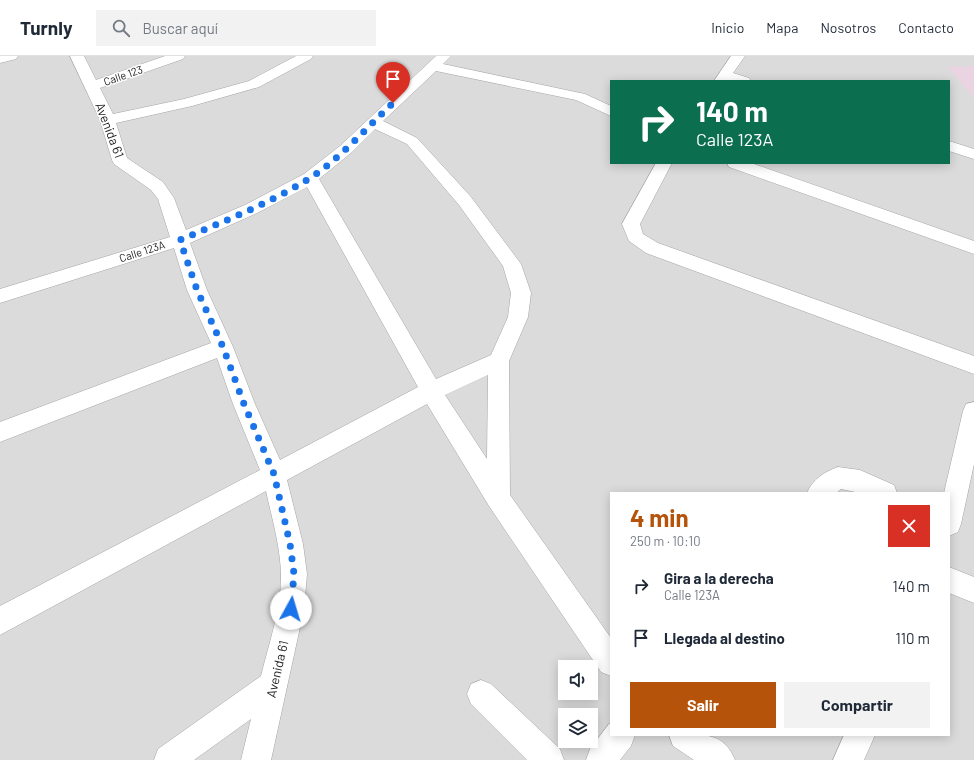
<!DOCTYPE html>
<html lang="es">
<meta charset="utf-8">
<style>
body{margin:0;font-family:Barlow,sans-serif;background:#f2f2f3;color:#1f2937;height:100vh;display:flex;flex-direction:column;font-size:15px;white-space:nowrap}
*{box-sizing:border-box;margin:0}
p{font-size:13px;color:#747a83}
.icon{flex:none;width:22px;height:22px;fill:none;stroke:currentColor;stroke-width:2;stroke-linecap:round;stroke-linejoin:round}
.map{position:relative;flex:1;overflow:hidden}
.side{position:absolute;left:610px;top:436px;width:340px;height:244px;display:flex;flex-direction:column;background:#fff;border-radius:0px;box-shadow:0 2px 10px #0003}
.side>*{flex:none}
.banner{position:absolute;left:610px;top:24px;width:340px;height:84px;border-radius:0px;box-shadow:0 2px 10px #0003;background:#0b6e4f;color:#fff;overflow:hidden}
.tools{position:absolute;left:558px;top:604px;display:grid;gap:8px}
.tools a{display:grid;place-items:center;width:40px;height:40px;border-radius:0px;background:#fff;box-shadow:0 2px 10px #0003;font-size:20px}
.pin{position:absolute;display:grid;place-items:center;width:34px;height:34px;color:#fff;margin:-41px -17px;border-radius:50% 50% 50% 0;rotate:-45deg;box-shadow:0 0 4px #0007}
.pin .icon{rotate:45deg}
.me{position:absolute;width:44px;margin:-22px;rotate:6deg;stroke-linejoin:round;filter:drop-shadow(0 0 3px #0008)}
.turn{display:flex;align-items:center;gap:14px;height:84px;padding:0 20px;font-size:18px}
.turn .icon{width:52px;height:52px;stroke-width:2.5}
.turn b{display:block;font-size:28px;line-height:34px}
.round{display:grid;place-items:center;flex:none;width:42px;height:42px;border-radius:0px;background:#f2f2f3}
.overview{display:flex;align-items:center;justify-content:space-between;height:68px;padding:0 20px}
h1{font-size:24px;font-weight:700;line-height:30px;color:#b45309}
.primary-button{display:flex;gap:8px;margin-top:auto;padding:8px 20px}
.primary-button a{flex:1;height:46px;border-radius:0px;background:#b45309;color:#fff;font-size:16px;font-weight:700;line-height:46px;text-align:center}
.primary-button a+a{background:#f2f2f3;color:#1f2937}
ul{padding:0;list-style:none}
li{display:flex;align-items:center;gap:12px;height:52px;padding:0 20px}
li div{flex:1}
li b{display:block;font-size:15px}
li em{font-style:normal}
header{display:flex;align-items:center;gap:24px;box-sizing:border-box;height:56px;padding:0 20px;background:#fff;border-bottom:1px solid #e0e1e3}
header strong{font-size:19px}
nav{display:flex;gap:22px;margin-inline-start:auto;font-size:14px}
.search{width:280px;height:36px;background:#f2f2f3;display:flex;align-items:center;gap:10px;box-sizing:border-box;padding:0 14px;border-radius:0px;color:#747a83;font-size:15px}
.map>svg:first-child{display:block}
.residential{fill:#dcdbdb;fill-rule:evenodd}
.industrial{fill:#ead4e2}
.lines{fill:none;stroke-linecap:round;stroke-linejoin:round}
.minor-casing{stroke:#a5a5a5;stroke-width:1}
.minor{fill:#fff;fill-rule:evenodd}
.route{stroke:#1a73e8;stroke-width:7;stroke-dasharray:0 12.6}
.labels{text-anchor:middle;dominant-baseline:central;stroke-width:3;stroke-linejoin:round;paint-order:stroke}
.far-street-label{font-size:11px;fill:#1e1e1e;stroke:#fff}
.street-label{font-size:13px;fill:#1e1e1e;stroke:#fff}
</style>
<header>
<strong>Turnly</strong>
<div class="search"><svg class="icon" aria-label="search" viewBox="0 0 24 24"><circle cx="10" cy="10" r="6"/><path d="M15 15l6 6"/></svg>Buscar aquí</div>
<nav><a>Inicio</a><a>Mapa</a><a>Nosotros</a><a>Contacto</a></nav>
</header>
<div class="map">
<svg width="974" height="704" viewBox="0 0 974 704">
<rect width="100%" height="100%" fill="#f0ede3"/>
<!-- residential -->
<path class="residential" d="M 0,0 L 974,0 L 974,704 L 0,704 ZM 611,25 L 949,25 L 949,107 L 611,107 ZM 611,437 L 949,437 L 949,679 L 611,679 ZM 565,611 L 591,611 L 591,637 L 565,637 ZM 565,659 L 591,659 L 591,685 L 565,685 Z"/>
<!-- industrial -->
<path class="industrial" d="M 974,10 L 974,42 L 948,11 Z"/>
<g class="lines">
<defs>
<path id="minor" d="M 0,0 L 18,0 L 16,3 L 0,7 Z
M 70,0 L 84,0 L 96,24 L 165,0 L 185,0 L 183,3 L 100,32 L 113,58 L 184,43 L 249,25 L 296,0 L 313,0 L 311,3 L 259,31 L 192,50 L 116,67 L 127,102 L 163,126 L 174,142 L 186,174 L 245,149 L 304,118 L 340,90 L 436,0 L 451,0 L 443,8 L 585,38 L 611,50 L 611,60 L 576,44 L 436,15 L 383,65 L 417,82 L 471,141 L 521,208 L 531,237 L 528,261 L 509,305 L 510,439 L 611,582 L 611,620 L 601,616 L 489,450 L 427,348 L 287,424 L 303,488 L 307,518 L 304,553 L 271,704 L 241,704 L 251,663 L 194,704 L 154,704 L 158,693 L 261,620 C 269,587 282,551 281,517 C 280,490 272,462 266,435 L 0,579 L 0,550 L 260,414 L 233,348 L 217,302 L 0,386 L 0,366 L 211,287 L 187,234 L 174,192 L 0,247 L 0,233 L 170,181 L 158,143 L 151,134 L 114,108 L 112,104 L 100,64 ZM 375,73 L 407,88 L 459,149 L 503,210 L 511,237 L 508,261 L 491,299 L 436,323 L 319,123 L 352,96 ZM 307,131 L 418,331 L 280,404 L 255,348 L 233,291 L 207,234 L 190,187 L 257,157 ZM 488,319 L 487,403 L 445,339 Z
M 731,0 L 745,0 L 733,17 L 749,22 L 751,25 L 714,25 Z
M 949,85 L 974,93 L 974,103 L 949,95 Z
M 656,107 L 672,107 L 640,168 L 643,178 L 658,187 L 974,300 L 974,318 L 646,197 L 629,185 L 622,168 Z
M 727,107 L 751,107 L 974,185 L 974,198 L 729,111 Z
M 974,346 L 974,408 L 961,468 L 958,476 L 949,480 L 949,437 L 944,437 L 963,355 L 966,348 Z
M 838,411 L 860,414 L 894,429 L 897,437 L 860,437 L 841,433 L 836,437 L 807,437 C 813,423 824,416 838,411 Z
M 949,511 L 974,521 L 974,547 L 949,537 Z
M 481,624 L 491,628 L 560,693 L 564,704 L 527,704 L 471,648 L 467,638 L 471,628 Z
M 609,668 L 611,668 L 611,679 L 635,679 L 631,690 L 620,704 L 586,704 L 590,693 Z
M 669,679 C 697,679 723,673 735,704 L 694,704 L 673,690 Z
M 844,679 L 875,679 L 864,704 L 833,704 Z"/>
</defs>
<!-- minor casing -->
<use href="#minor" class="minor-casing"/>
<!-- minor -->
<use href="#minor" class="minor"/>
</g>
<g class="lines">
<!-- route -->
<path class="route" d="M 291,553 L 294,518 L 290,488 L 274,418 L 244,348 L 223,291 L 197,234 L 180,184 C 224,165 269,148 310,122 C 341,102 366,72 393,47"/>
</g>
<g class="labels">
<!-- far-street labels -->
<g class="far-street-label">
<text transform="translate(123 19) rotate(-19)">Calle 123</text>
<text transform="translate(142 195) rotate(-18)">Calle 123A</text>
</g>
<!-- street labels -->
<g class="street-label">
<text transform="translate(110 74) rotate(69)">Avenida 61</text>
<text transform="translate(277 613) rotate(-77)">Avenida 61</text>
</g>
</g>
</svg>
<div class="tools">
<a><svg class="icon" aria-label="sound" viewBox="0 0 24 24"><path d="M4 9h4l5-4v14l-5-4H4zM17 9q2 3 0 6"/></svg></a>
<a><svg class="icon" aria-label="layers" viewBox="0 0 24 24"><path d="M12 4l9 5-9 5-9-5zM3 14l9 5 9-5"/></svg></a>
</div>
<div class="pin" style="left:393px;top:47px;background:#d93025"><svg class="icon" aria-label="arrive" viewBox="0 0 24 24"><path d="M6 21V4h12l-3 4 3 4H6"/></svg></div>
<svg class="me" style="left:291px;top:553px" viewBox="-20 -20 40 40"><circle r="19" fill="#fff"/><path d="M0-13L10 11 0 6-10 11z" fill="#1a73e8"/></svg>
<div class="banner">
<div class="turn"><svg class="icon" aria-label="right" viewBox="0 0 24 24"><path d="M7 20v-9h11M14 6l5 5-5 5"/></svg><div><b>140 m</b>Calle 123A</div></div>
</div>
<section class="side">
<div class="overview"><div><h1>4 min</h1><p>250 m · 10:10</p></div><a class="round" style="background:#d93025;color:#fff"><svg class="icon" aria-label="close" viewBox="0 0 24 24"><path d="M6 6l12 12M18 6L6 18"/></svg></a></div>
<ul>
<li><svg class="icon" aria-label="right" viewBox="0 0 24 24"><path d="M7 20v-9h11M14 6l5 5-5 5"/></svg><div><b>Gira a la derecha</b><p>Calle 123A</p></div><em>140 m</em></li>
<li><svg class="icon" aria-label="arrive" viewBox="0 0 24 24"><path d="M6 21V4h12l-3 4 3 4H6"/></svg><div><b>Llegada al destino</b></div><em>110 m</em></li>
</ul>
<div class="primary-button"><a>Salir</a><a>Compartir</a></div>
</section>
</div>
